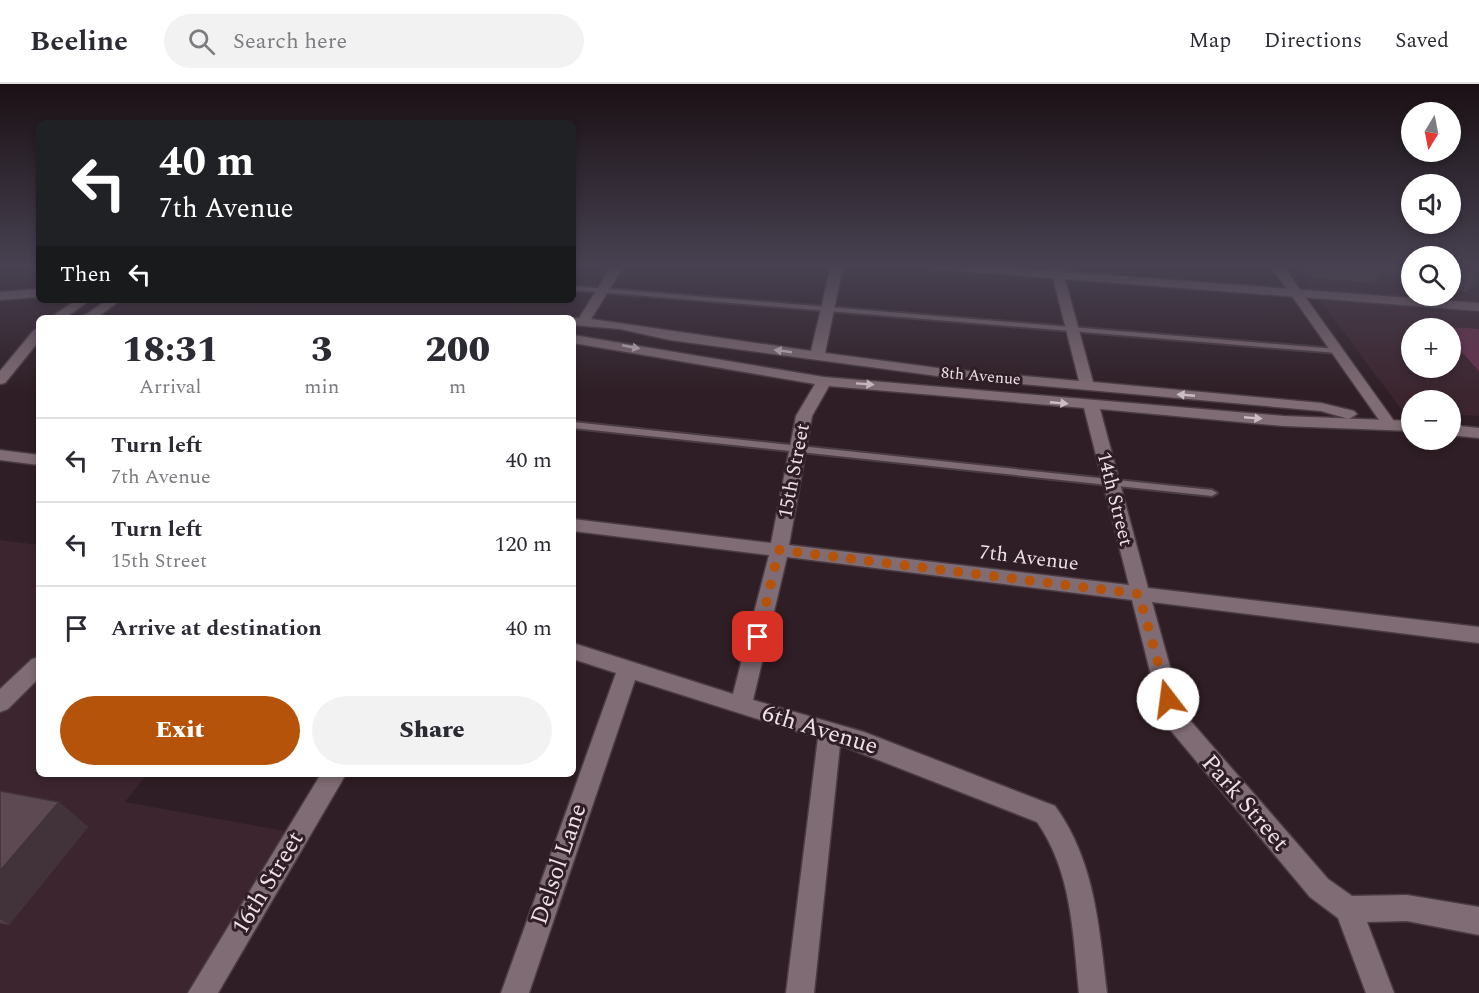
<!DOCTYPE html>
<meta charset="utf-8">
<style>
body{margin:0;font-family:Spectral,serif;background:#f2f2f3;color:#2b2b33;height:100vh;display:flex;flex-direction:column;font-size:22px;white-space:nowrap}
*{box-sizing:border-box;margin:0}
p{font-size:20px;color:#7c7c81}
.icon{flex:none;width:33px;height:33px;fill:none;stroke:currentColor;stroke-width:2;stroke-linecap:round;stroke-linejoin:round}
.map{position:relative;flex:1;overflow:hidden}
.details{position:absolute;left:36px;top:231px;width:540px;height:462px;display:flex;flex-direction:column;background:#fff;border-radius:9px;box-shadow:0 3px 9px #0003}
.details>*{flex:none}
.top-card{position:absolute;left:36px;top:36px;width:540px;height:183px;border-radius:9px;box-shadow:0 3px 9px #0003;background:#202124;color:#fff;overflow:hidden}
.needle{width:39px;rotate:190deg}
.buttons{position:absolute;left:1401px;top:18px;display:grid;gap:12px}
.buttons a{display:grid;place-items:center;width:60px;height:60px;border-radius:50%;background:#fff;box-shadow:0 3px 9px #0003;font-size:30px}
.pin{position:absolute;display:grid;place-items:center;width:51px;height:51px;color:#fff;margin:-26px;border-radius:12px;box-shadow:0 3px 9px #0006}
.me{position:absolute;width:66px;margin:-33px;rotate:345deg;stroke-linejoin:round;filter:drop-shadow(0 0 4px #0008)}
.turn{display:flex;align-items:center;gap:21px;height:126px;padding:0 24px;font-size:27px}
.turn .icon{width:78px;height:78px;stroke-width:2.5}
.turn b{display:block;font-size:42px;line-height:51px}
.then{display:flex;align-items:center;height:57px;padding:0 24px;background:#0003;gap:12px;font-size:22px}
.eta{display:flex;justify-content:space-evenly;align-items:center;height:102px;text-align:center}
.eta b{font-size:36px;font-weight:800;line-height:42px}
.action{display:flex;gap:12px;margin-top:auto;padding:12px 24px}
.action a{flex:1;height:69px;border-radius:36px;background:#b45309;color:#fff;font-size:24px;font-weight:800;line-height:69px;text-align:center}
.action a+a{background:#f2f2f3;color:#2b2b33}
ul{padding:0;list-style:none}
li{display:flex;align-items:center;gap:18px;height:84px;padding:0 24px;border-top:2px solid #e1e1e2}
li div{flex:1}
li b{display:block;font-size:22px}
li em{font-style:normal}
header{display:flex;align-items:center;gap:36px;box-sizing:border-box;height:84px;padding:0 30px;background:#fff;border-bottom:2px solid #e1e1e2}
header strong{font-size:28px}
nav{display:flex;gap:33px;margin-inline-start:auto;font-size:21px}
.search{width:420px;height:54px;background:#f2f2f3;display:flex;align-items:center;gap:15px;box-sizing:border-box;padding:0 21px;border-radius:33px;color:#7c7c81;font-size:22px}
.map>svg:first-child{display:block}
.built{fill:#3c252f;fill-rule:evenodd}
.green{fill:#6b314d}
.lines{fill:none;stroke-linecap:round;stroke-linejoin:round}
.lane-casing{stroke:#4a3c42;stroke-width:4}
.street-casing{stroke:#4a3c42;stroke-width:3}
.secondary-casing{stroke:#4a3c42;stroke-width:3}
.lane{fill:#806c74;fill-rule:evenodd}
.street{fill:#806c74;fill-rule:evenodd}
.secondary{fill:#806c74;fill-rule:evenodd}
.wall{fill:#503f46}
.shaded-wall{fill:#413339}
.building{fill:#5d4951;stroke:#413339;stroke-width:1.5}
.oneway{fill:#ccbec4}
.route{stroke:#b45309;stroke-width:10;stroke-dasharray:0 18}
.labels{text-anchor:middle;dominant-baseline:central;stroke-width:6;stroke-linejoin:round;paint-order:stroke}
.far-street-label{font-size:16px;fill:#ede1e6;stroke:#2f1e25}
.street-label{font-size:20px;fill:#ede1e6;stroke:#2f1e25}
.near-street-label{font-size:24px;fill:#ede1e6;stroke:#2f1e25}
</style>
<header>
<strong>Beeline</strong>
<div class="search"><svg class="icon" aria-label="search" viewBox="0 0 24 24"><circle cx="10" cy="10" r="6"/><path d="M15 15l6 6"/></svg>Search here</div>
<nav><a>Map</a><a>Directions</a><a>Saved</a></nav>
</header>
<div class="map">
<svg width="1479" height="909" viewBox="0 0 1479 909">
<rect width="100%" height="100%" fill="#2f1e25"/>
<!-- built -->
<path class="built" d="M 1294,182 L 1411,182 L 1412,212 L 1450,212 L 1451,182 L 1479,182 L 1479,332 L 1451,330 L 1450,316 L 1412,316 L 1411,326 L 1401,325 ZM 1412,244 L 1450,244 L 1450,284 L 1412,284 Z
M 0,456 L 39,461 L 39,690 L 147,690 L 125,718 L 296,749 L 201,909 L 0,909 Z"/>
<!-- green -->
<path class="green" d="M 1437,242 L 1479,245 L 1479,287 L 1451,256 L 1450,244 Z"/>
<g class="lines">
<defs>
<path id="lane" d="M 573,202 L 1337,265 L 1341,267 L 1337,269 L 573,206 Z
M 573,338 L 1212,406 L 1217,409 L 1212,412 L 573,344 Z"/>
<path id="street" d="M 612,182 L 624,182 L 591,235 L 811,267 L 831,182 L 843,182 L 825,269 L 945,285 L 1079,297 L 1053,194 L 934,185 L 928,182 L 978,182 L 1052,187 L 1050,182 L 1062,182 L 1063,188 L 1479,219 L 1479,227 L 1065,195 L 1093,298 L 1321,319 L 1354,327 L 1357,330 L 1349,335 L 1321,327 L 945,293 L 670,256 L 620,245 L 573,241 L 573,234 L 570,234 L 579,234 Z
M 39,205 L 39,213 L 0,216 L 0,208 Z
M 107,216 L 121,216 L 96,234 L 81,234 Z
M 573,251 L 824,293 L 1284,332 L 1412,337 L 1412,347 L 1284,342 L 1100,325 L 1148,504 L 1479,543 L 1479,559 L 1152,518 L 1179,615 L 1188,634 L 1328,795 L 1352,812 L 1407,811 L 1479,823 L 1479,851 L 1407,837 L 1367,838 L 1394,909 L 1366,909 L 1338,834 L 1310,813 L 1172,648 L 1157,615 L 1132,516 L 787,473 L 753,616 L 864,648 L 1055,722 C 1095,777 1099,843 1107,909 L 1079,909 C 1073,850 1072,788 1037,738 L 840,661 L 814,909 L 786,909 L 818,654 L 635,596 L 529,909 L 501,909 L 616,589 L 573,575 L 573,559 L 733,610 L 769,471 L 573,447 L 573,435 L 771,459 L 796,332 L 815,300 L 573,259 ZM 829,302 L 1084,324 L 1129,501 L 789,461 L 812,332 Z
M 1450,341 L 1479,344 L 1479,354 L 1450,351 Z
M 0,366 L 39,371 L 39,381 L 0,376 Z
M 39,573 L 39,594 L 8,625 L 0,628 L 0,605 L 32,575 Z
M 321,690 L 346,690 L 218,909 L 188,909 Z"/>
<path id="secondary" d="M 1271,182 L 1283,182 L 1394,337 L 1397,340 L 1394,343 L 1384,343 Z
M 76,216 L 90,216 L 65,234 L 50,234 Z
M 39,245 L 39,257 L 5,299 L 0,300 L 0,287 L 34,246 Z"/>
</defs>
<!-- lane casing -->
<use href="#lane" class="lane-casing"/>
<!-- street casing -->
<use href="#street" class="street-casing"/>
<!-- secondary casing -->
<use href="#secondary" class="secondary-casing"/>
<!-- lane -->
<use href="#lane" class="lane"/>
<!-- street -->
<use href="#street" class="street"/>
<!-- secondary -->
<use href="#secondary" class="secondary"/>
</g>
<!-- wall -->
<path class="wall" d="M 1305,182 L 1412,182 L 1412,199 L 1381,188 L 1375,199 L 1315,194 Z
M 1450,182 L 1479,182 L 1479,200 L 1466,208 L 1450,206 Z
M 0,707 L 59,718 L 88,743 L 9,841 L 0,839 Z"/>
<!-- shaded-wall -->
<path class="shaded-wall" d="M 1479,189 L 1479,200 L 1466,208 L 1478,190 Z
M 59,718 L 88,743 L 9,841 L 0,835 L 0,787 Z"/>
<!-- building -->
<path class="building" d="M 1450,182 L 1479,182 L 1479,189 L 1450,188 Z
M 0,707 L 59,718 L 0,787 Z"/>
<!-- one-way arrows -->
<defs><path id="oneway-solid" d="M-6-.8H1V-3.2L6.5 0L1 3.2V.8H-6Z" transform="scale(1.5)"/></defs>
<g class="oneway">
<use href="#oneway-solid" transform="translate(631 263) rotate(11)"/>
<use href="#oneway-solid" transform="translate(783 267) rotate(-172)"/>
<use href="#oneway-solid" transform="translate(865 300) rotate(4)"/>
<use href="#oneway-solid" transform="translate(1186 311) rotate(-175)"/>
<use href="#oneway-solid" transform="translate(1059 319) rotate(5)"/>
<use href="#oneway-solid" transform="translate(1253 334) rotate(5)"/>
</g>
<!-- sky -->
<linearGradient id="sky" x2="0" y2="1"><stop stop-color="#1a1014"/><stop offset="0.59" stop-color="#474151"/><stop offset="1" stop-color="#474151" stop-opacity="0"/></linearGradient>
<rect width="1479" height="309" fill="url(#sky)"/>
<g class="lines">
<!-- route -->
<path class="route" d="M 758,553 L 779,466 L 1139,510 L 1168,615"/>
</g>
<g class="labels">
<!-- far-street labels -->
<g class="far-street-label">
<text transform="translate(981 292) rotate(5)">8th Avenue</text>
</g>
<!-- street labels -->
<g class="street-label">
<text transform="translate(794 387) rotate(-79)">15th Street</text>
<text transform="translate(1115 415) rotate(76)">14th Street</text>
<text transform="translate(1029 474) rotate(7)">7th Avenue</text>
</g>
<!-- near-street labels -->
<g class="near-street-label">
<text transform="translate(820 646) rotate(17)">6th Avenue</text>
<text transform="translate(1245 719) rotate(49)">Park Street</text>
<text transform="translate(559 780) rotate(-71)">Delsol Lane</text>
<text transform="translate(268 799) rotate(-59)">16th Street</text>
</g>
</g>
</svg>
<div class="buttons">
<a><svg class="needle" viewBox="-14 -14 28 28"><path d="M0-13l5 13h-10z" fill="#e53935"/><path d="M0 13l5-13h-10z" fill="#7c7c81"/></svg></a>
<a><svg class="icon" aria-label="sound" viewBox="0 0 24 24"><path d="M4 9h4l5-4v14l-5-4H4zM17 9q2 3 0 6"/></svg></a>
<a><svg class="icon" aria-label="search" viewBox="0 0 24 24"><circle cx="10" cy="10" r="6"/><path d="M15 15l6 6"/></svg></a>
<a>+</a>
<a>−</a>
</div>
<div class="pin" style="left:758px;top:553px;background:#d93025"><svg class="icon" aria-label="arrive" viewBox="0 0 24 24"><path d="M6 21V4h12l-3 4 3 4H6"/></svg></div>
<svg class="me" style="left:1168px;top:615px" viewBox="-20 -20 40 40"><circle r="19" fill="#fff"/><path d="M0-13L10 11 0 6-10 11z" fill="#b45309"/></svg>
<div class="top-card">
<div class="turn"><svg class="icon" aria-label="left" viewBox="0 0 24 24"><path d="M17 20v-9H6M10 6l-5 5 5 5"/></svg><div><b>40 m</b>7th Avenue</div></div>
<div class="then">Then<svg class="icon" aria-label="left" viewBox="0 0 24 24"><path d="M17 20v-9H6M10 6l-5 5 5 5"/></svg></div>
</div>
<section class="details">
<div class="eta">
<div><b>18:31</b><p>Arrival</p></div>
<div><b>3</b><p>min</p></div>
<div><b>200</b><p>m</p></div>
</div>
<ul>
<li><svg class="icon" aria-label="left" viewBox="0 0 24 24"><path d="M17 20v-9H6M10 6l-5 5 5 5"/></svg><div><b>Turn left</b><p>7th Avenue</p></div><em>40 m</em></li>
<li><svg class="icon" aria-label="left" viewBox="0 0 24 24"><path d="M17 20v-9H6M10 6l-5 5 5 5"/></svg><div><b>Turn left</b><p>15th Street</p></div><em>120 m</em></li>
<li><svg class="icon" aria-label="arrive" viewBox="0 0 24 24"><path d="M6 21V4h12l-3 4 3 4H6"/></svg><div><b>Arrive at destination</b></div><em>40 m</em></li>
</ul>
<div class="action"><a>Exit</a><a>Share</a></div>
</section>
</div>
